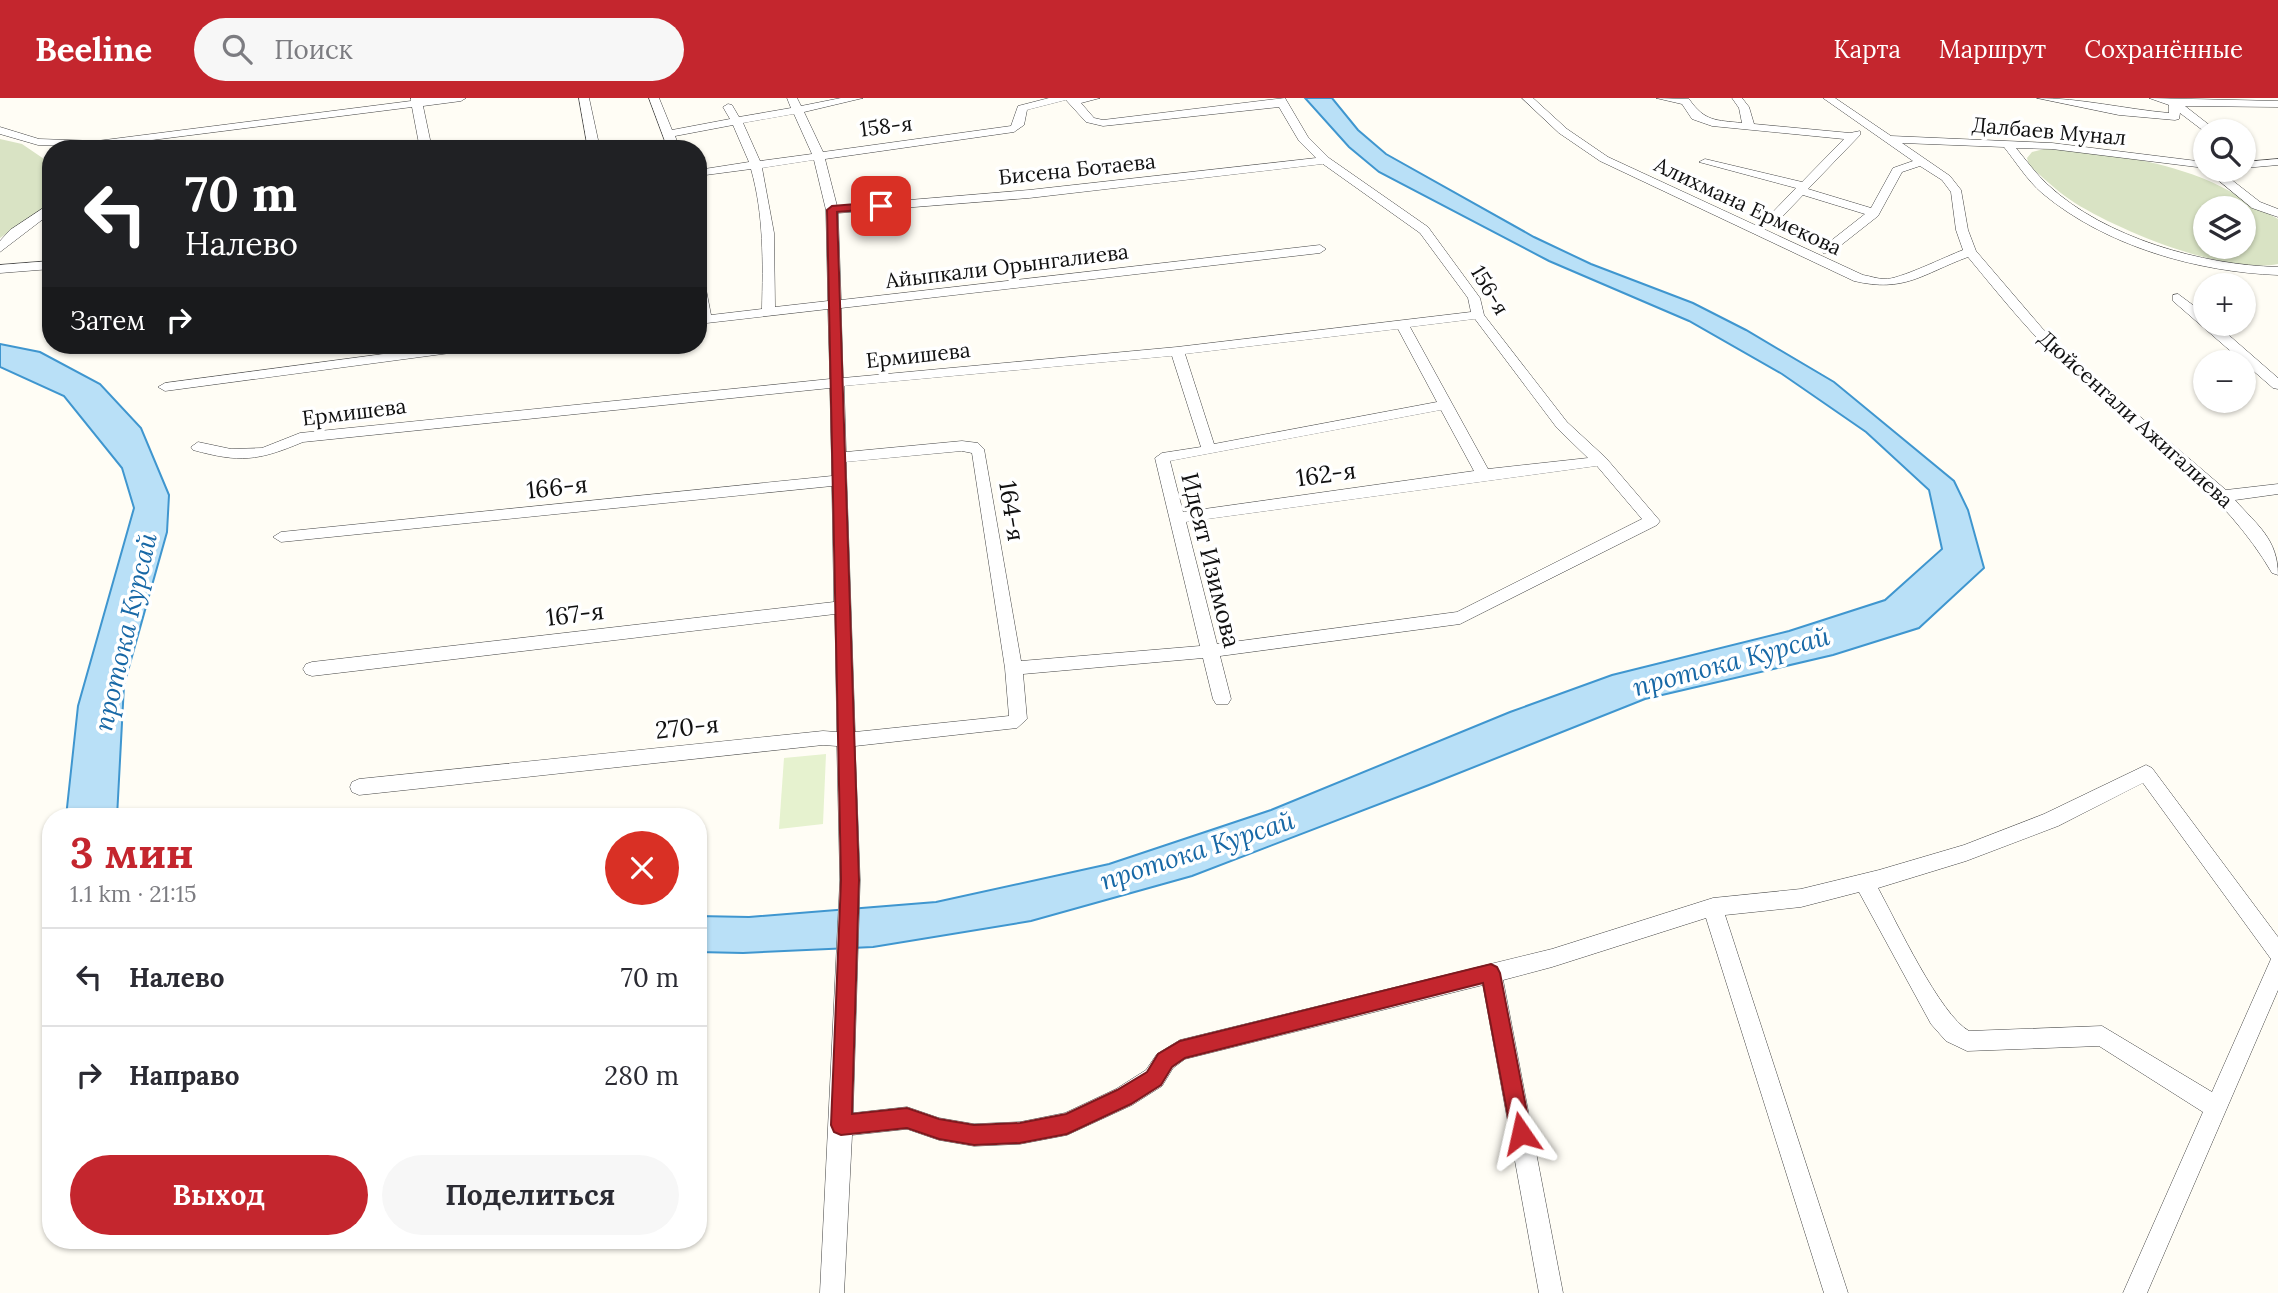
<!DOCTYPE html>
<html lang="ru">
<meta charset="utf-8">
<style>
body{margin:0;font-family:Lora,serif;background:#f7f7f7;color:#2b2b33;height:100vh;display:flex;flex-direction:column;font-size:26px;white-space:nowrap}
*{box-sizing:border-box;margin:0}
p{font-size:23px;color:#7c7c81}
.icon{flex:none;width:38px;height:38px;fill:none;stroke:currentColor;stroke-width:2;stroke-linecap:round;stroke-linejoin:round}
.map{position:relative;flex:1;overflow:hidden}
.drawer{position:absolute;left:42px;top:710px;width:665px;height:441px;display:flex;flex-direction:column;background:#fff;border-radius:28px;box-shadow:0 2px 5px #0004}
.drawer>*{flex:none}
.guide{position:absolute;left:42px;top:42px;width:665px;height:214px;border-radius:28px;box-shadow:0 2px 5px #0004;background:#202124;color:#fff;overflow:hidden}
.controls{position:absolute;left:2193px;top:21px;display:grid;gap:14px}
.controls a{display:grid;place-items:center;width:63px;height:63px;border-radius:50%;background:#fff;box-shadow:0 2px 5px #0004;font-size:35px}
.pin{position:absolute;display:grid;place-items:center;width:60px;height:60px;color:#fff;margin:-30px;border-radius:14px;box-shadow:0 4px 10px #0006}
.me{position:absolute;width:77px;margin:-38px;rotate:349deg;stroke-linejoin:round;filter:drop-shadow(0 0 5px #0008)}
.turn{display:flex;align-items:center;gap:24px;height:147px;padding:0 28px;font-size:32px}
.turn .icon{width:91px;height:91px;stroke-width:2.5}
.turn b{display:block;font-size:49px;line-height:60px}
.then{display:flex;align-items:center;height:66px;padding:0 28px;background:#0003;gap:14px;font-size:26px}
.round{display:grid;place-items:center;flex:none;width:74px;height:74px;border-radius:37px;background:#f7f7f7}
.headline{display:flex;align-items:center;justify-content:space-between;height:119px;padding:0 28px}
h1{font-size:42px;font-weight:800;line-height:52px;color:#c4262e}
.cta{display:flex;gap:14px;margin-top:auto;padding:14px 28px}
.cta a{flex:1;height:80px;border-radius:42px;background:#c4262e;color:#fff;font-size:28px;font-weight:800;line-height:80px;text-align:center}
.cta a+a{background:#f7f7f7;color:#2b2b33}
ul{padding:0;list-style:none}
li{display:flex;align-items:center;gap:21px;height:98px;padding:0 28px;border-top:2px solid #e1e1e2}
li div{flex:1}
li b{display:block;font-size:26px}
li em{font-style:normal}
header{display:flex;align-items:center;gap:42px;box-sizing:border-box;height:98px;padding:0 35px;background:#c4262e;color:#fff}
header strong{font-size:33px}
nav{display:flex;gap:38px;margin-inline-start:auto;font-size:24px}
.search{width:490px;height:63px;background:#f7f7f7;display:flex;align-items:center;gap:18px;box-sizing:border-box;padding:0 24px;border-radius:38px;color:#7c7c81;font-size:26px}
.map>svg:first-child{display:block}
.cemetery{fill:#d9e3c4;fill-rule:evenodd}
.pitch{fill:#e6f2cf}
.water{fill:#b9e0f7;stroke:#3f96cf;stroke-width:2}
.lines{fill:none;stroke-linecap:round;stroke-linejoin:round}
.minor-casing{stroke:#444;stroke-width:1}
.minor{fill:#fff;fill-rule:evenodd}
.route{fill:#c4262e;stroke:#7f191e;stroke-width:2}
.labels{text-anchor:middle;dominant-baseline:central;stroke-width:7;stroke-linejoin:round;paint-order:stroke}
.far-street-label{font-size:21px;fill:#111;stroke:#fff}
.street-label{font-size:24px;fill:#111;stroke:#fff}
.water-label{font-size:26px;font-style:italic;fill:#1768a6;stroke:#fff}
</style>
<header>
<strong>Beeline</strong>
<div class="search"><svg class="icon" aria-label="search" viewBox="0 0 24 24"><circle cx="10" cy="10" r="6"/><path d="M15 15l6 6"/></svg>Поиск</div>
<nav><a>Карта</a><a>Маршрут</a><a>Сохранённые</a></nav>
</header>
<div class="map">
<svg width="2278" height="1195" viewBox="0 0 2278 1195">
<rect width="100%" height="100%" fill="#fffdf5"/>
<!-- cemetery -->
<path class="cemetery" d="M 0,41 L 22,46 L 47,63 L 51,105 L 0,140 Z
M 2044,51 C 2096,53 2154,61 2202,80 C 2229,91 2253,107 2278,121 L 2278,166 C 2224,176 2122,134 2075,105 C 2058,94 2044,81 2029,67 L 2027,60 L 2032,54 ZM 2205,110 L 2244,110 L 2244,149 L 2205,149 Z"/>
<!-- pitch -->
<path class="pitch" d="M 826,656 L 823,726 L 779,731 L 784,660 Z"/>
<!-- water -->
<path class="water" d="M 1305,0 L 1332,0 L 1358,32 L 1386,56 L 1534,139 L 1591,166 L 1693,205 L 1746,232 L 1834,284 L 1954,383 L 1968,412 L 1984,470 L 1919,530 L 1833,557 L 1645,601 L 1429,687 L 1192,778 L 1031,823 L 873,849 L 743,855 L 698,854 L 698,818 L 749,819 L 936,804 L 1109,766 L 1271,712 L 1510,614 L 1612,577 L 1789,533 L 1885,502 L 1942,451 L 1929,392 L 1866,334 L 1782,276 L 1689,223 L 1549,163 L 1379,74 L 1349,49 Z
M 0,246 L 40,254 L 100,286 L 141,330 L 169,397 L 167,434 L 124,587 L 117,719 L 66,719 L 78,608 L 134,410 L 122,370 L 64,298 L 0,269 Z"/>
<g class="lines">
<defs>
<path id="minor" d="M 411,0 L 466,0 L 461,3 L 423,8 L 432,51 L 420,51 L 412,9 L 97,49 L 38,47 L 0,36 L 0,29 L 39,41 L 97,43 L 411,3 Z
M 579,0 L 589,0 L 600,51 L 588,51 Z
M 649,0 L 659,0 L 672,32 L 730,21 L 723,9 L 728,6 L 732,7 L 739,19 L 791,10 L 787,0 L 797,0 L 801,8 L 841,0 L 863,0 L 804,14 L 823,54 L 1011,28 L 1018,8 L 1049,0 L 1100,0 L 1081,5 L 1094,20 L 1103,22 L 1285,0 L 1308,39 L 1329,60 L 1428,129 L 1480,200 L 1484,217 L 1567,324 L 1606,360 L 1660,423 L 1657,427 L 1460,526 L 1220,558 L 1231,601 L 1228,606 L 1216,606 L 1213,601 L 1203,560 L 1023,576 L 1027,621 L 1017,630 L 855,648 L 860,782 L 853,1015 L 907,1009 L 939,1020 L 974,1026 L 1020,1024 L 1065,1015 L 1116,991 L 1146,972 L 1157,956 L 1180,942 L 1552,851 L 1713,800 L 1801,791 L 1879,772 L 1964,747 L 2044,716 L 2146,667 L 2152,670 L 2278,839 L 2278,892 L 2147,1195 L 2123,1195 L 2203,1014 L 2099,948 L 1967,953 L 1946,943 L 1931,926 L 1859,794 L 1801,809 L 1725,817 L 1848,1195 L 1824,1195 L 1706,820 L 1552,869 L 1503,882 L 1563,1195 L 1539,1195 L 1483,887 L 1185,961 L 1173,970 L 1162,988 L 1132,1007 L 1067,1037 L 1020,1046 L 974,1048 L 939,1042 L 907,1031 L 852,1037 L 844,1195 L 820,1195 L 840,782 L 837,648 L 823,647 L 359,697 L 352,694 L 350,689 L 352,684 L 359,681 L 823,633 L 837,634 L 835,516 L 312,578 L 306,576 L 303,571 L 306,566 L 312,564 L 834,504 L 832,388 L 281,444 L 273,439 L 281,434 L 832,378 L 830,290 L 303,344 C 258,363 240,365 193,352 L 191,349 L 198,344 L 231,351 L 262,350 L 300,335 L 830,281 L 828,211 L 698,226 L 698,177 L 704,181 L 711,217 L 762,211 C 763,164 764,117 751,71 L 698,78 L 698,72 L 749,64 L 733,27 L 675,38 L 680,51 L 668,51 ZM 1066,2 L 1086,24 L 1103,28 L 1279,9 L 1299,43 L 1316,60 L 1029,92 L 837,108 L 825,61 L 1014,34 L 1024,27 L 1027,12 ZM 794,16 L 812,56 L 760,63 L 743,25 ZM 814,62 L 826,112 L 828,203 L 775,209 L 774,135 L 762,70 ZM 1323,66 L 1420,135 L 1468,200 L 1471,214 L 1177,249 L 843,280 L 841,210 L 1320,155 L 1326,151 L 1320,147 L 841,202 L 838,115 L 1029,100 ZM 1475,221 L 1557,330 L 1588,360 L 1488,371 L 1410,229 ZM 1398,231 L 1437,304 L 1214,346 L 1185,256 ZM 1172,258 L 1201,349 L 1162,355 L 1155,360 L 1200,548 L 1021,563 L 984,351 L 978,345 L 962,343 L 846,354 L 844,288 ZM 1441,312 L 1474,373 L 1183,414 L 1170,363 ZM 962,353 L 972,355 L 1005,570 L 1009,618 L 855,634 L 846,364 ZM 1597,368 L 1642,421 L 1457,514 L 1217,546 L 1186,424 ZM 2143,685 L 2271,861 L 2212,994 L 2102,928 L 1969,933 C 1940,917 1896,823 1878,790 L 1966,763 L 2058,728 Z
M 1522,0 L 1533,0 L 1567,31 L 1608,59 L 1863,177 C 1870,178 1877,181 1885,181 C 1898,182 1947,158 1963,152 L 1956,132 L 1951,94 L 1942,82 L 1920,68 L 1902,74 L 1878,118 L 1831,155 L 1823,155 L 1823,149 L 1865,116 L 1803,97 L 1778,123 L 1770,123 L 1770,117 L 1796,90 L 1699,64 L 1705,61 L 1802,84 L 1844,41 L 1712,28 L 1692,21 L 1682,6 L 1656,0 L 1689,1 C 1705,24 1716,22 1742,25 L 1739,10 L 1732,0 L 1742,0 L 1749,9 L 1754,26 L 1850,35 L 1860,33 L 1860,37 L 1808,91 L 1871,110 L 1893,70 L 1913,63 L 1823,0 L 1835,0 L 1891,38 L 2052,45 L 2205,64 L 2205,70 L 2052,51 L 2016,50 C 2026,62 2036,76 2048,87 C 2105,140 2202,167 2278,169 L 2278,177 C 2197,174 2105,148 2042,95 C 2027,82 2016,64 2004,49 L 1902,45 L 1950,78 L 1961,92 L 1968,132 L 1976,153 L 2042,230 L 2082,269 L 2226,392 L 2278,386 L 2278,396 L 2235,402 C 2257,427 2278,441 2278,477 L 2272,475 C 2225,394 2144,339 2075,277 C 2035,242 2002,200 1968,159 C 1922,176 1905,195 1854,183 L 1600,63 L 1559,35 Z
M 2037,0 C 2080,0 2125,11 2169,15 L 2169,7 L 2149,0 L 2278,3 L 2278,9 L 2185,8 L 2217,33 L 2205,34 L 2180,15 L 2179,21 L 2175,22 L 2119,17 Z
M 2278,61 L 2278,67 L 2244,70 L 2244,64 Z
M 2206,72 L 2219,72 L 2260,104 L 2278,111 L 2278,119 L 2252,110 Z
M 51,105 L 51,115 L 0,154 L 0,143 L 10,132 Z
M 51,163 L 51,171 L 0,175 L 0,167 Z
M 2178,196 L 2205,216 L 2205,226 L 2216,226 L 2278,280 L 2278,291 L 2273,290 L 2173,203 L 2173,197 Z
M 108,247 L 126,247 L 112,254 L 105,250 Z
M 451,247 L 487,247 L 480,251 L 165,293 L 158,289 L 165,285 Z"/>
</defs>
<!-- minor casing -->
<use href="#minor" class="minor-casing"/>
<!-- minor -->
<use href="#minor" class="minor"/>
</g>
<!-- route -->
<path class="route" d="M 881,104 L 885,105 L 885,110 L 837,114 L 859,782 L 852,1016 L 907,1010 L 939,1021 L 974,1027 L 1020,1025 L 1066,1016 L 1117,992 L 1147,974 L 1158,956 L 1180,943 L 1491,866 L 1497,869 L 1500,875 L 1531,1035 L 1528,1042 L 1521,1045 L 1514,1042 L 1511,1035 L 1483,885 L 1185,960 L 1172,969 L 1161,987 L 1131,1006 L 1067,1036 L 1020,1045 L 974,1047 L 939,1041 L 907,1030 L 841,1037 L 834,1034 L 831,1027 L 841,782 L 827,112 L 832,108 Z"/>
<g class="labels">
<!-- far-street labels -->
<g class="far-street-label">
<text transform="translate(886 28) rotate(-7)">158-я</text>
<text transform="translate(2049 33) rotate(5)">Далбаев Мунал</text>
<text transform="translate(1077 71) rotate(-6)">Бисена Ботаева</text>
<text transform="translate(1748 108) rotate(25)">Алихмана Ермекова</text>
<text transform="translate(1007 168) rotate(-7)">Айыпкали Орынгалиева</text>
<text transform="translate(1490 192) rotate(59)">156-я</text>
<text transform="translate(918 257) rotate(-6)">Ермишева</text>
<text transform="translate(354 314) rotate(-7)">Ермишева</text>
<text transform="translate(2136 321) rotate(42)">Дюйсенгали Ажигалиева</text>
</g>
<!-- street labels -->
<g class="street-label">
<text transform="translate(1326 376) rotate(-8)">162-я</text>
<text transform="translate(557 389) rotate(-6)">166-я</text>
<text transform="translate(1012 413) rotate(81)">164-я</text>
<text transform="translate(1211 462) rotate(76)">Идеят Изимова</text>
<text transform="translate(575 516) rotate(-7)">167-я</text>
<text transform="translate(687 629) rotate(-6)">270-я</text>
</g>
<!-- water labels -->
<g class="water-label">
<text transform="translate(125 534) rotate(-77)">протока Курсай</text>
<text transform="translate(1731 563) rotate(-15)">протока Курсай</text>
<text transform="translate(1197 752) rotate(-18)">протока Курсай</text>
</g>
</g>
</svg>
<div class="controls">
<a><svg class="icon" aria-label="search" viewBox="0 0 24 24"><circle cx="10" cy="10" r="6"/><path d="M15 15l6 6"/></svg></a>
<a><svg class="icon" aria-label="layers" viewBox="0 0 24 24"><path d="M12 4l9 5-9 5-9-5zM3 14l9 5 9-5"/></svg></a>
<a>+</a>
<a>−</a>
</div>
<div class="pin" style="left:881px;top:108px;background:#d93025"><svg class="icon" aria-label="arrive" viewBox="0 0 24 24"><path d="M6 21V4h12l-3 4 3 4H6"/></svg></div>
<svg class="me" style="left:1521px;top:1035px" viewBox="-20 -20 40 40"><path d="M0-17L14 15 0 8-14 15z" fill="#c4262e" stroke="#fff" stroke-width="4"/></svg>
<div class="guide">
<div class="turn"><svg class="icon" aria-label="left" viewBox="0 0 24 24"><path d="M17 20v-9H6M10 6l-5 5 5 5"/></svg><div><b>70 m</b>Налево</div></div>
<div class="then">Затем<svg class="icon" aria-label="right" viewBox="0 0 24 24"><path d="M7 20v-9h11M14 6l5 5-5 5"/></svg></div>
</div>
<section class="drawer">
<div class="headline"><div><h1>3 мин</h1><p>1.1 km · 21:15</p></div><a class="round" style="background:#d93025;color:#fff"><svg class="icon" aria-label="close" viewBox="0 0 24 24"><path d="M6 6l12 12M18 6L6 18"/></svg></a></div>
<ul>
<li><svg class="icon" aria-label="left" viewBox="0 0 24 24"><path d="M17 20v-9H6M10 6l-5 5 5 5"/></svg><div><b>Налево</b></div><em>70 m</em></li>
<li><svg class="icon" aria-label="right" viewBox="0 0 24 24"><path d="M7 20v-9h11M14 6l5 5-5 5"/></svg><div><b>Направо</b></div><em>280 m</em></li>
</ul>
<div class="cta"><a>Выход</a><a>Поделиться</a></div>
</section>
</div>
